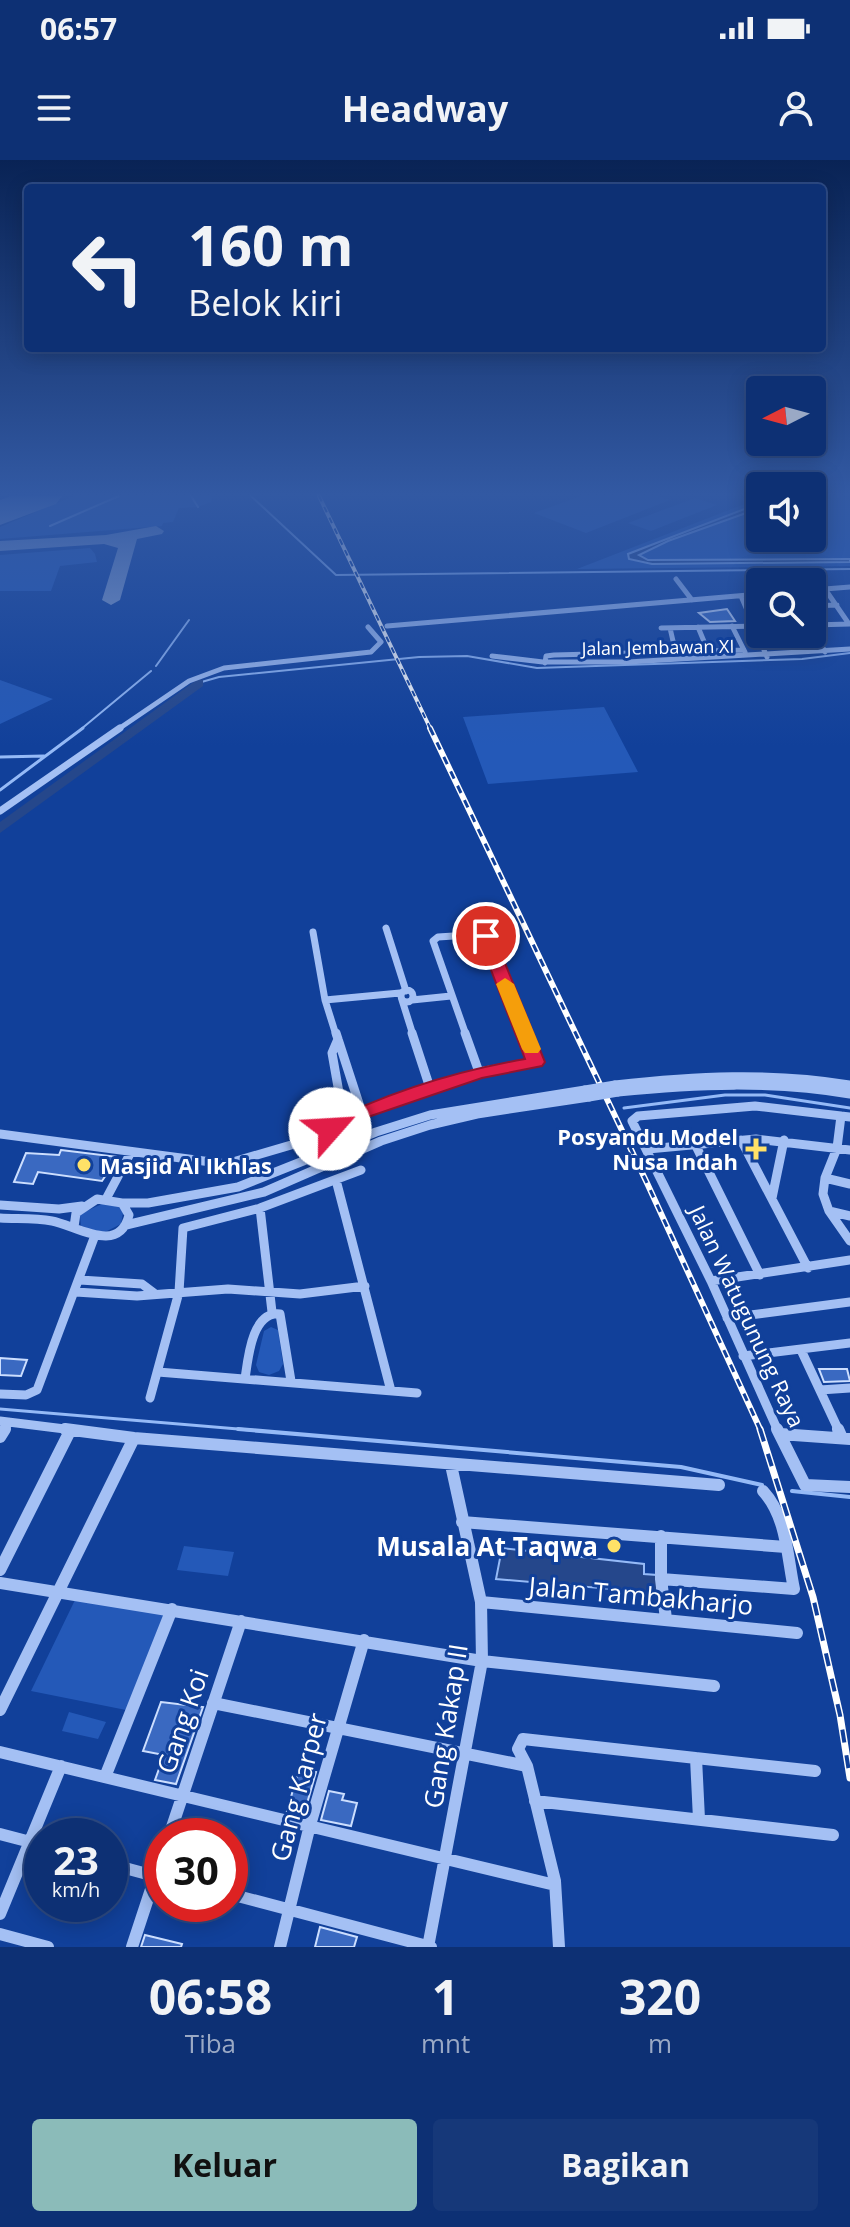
<!DOCTYPE html>
<html lang="id">
<style>
body{margin:0;font-family:"Open Sans",sans-serif;background:#163879;color:#f1f3f6;height:100vh;display:flex;flex-direction:column;font-size:30px;white-space:nowrap}
*{box-sizing:border-box;margin:0}
p{font-size:26px;color:#9aa9c5}
.icon{flex:none;width:44px;height:44px;fill:none;stroke:currentColor;stroke-width:2;stroke-linecap:round;stroke-linejoin:round}
.map{position:relative;height:1787px;overflow:hidden}
.panel{display:flex;flex-direction:column;background:#0d3074;flex:1}
.panel>*{flex:none}
.top-card{position:absolute;left:24px;top:24px;width:802px;height:168px;border-radius:8px;box-shadow:0 4px 20px #0003,0 0 0 2px #2d4b86;background:#0d3074;color:#f1f3f6;overflow:hidden}
.needle{width:52px;rotate:264deg}
.controls{position:absolute;left:746px;top:216px;display:grid;gap:16px}
.controls a{display:grid;place-items:center;width:80px;height:80px;border-radius:8px;background:#0d3074;box-shadow:0 4px 20px #0003,0 0 0 2px #2d4b86;font-size:40px}
.speed{position:absolute;left:24px;top:1658px;display:flex;gap:16px;font-size:40px;font-weight:700;text-align:center}
.speed>*{display:grid;place-content:center;width:104px;height:104px;border-radius:50%;background:#0d3074;box-shadow:0 4px 20px #0003,0 0 0 2px #2d4b86;line-height:1}
.speed small{font-size:20px;font-weight:400}
.speed .limit{border:12px solid #d22;background:#fff;color:#111}
.pin{position:absolute;display:grid;place-items:center;width:68px;height:68px;color:#fff;margin:-34px;border:4px solid #fff;border-radius:50%;box-shadow:0 2px 8px #0007}
.me{position:absolute;width:88px;margin:-44px;rotate:64deg;stroke-linejoin:round;filter:drop-shadow(0 0 6px #0008)}
.turn{display:flex;align-items:center;gap:28px;height:168px;padding:0 32px;font-size:36px}
.turn .icon{width:104px;height:104px;stroke-width:2.5}
.turn b{display:block;font-size:56px;line-height:68px}
.eta{display:flex;justify-content:space-evenly;align-items:center;height:136px;text-align:center}
.eta b{font-size:48px;font-weight:700;line-height:56px}
.button{display:flex;gap:16px;margin-top:auto;padding:16px 32px}
.button a{flex:1;height:92px;border-radius:8px;background:#8bbbb9;color:#111;font-size:32px;font-weight:700;line-height:92px;text-align:center}
.button a+a{background:#163879;color:#f1f3f6}
.status{display:flex;justify-content:space-between;align-items:center;height:56px;padding:0 40px;background:#0d3074;direction:ltr}
.status svg{height:22px;fill:currentColor}
header{display:flex;justify-content:space-between;align-items:center;height:104px;padding:0 32px;background:#0d3074;font-size:36px;font-weight:700}
.map>svg:first-child{display:block}
.green{fill:#2459b8}
.water{fill:#25478b;stroke:#95baf7;stroke-width:2}
.lines{fill:none;stroke-linecap:round;stroke-linejoin:round}
.stream-far2{stroke:#95baf7;stroke-width:2}
.stream-far1{stroke:#95baf7;stroke-width:3}
.stream{stroke:#95baf7;stroke-width:4}
.river{fill:#25478b;fill-rule:evenodd}
.taxiway{fill:#88a0cc;fill-rule:evenodd}
.runway{fill:#88a0cc;fill-rule:evenodd}
.building{fill:#3a69c1;stroke:#ccdefe;stroke-width:2}
.street-far3{stroke:#a4c0f4;stroke-width:5}
.street-far2{stroke:#a4c0f4;stroke-width:7}
.street-far1{stroke:#a4c0f4;stroke-width:9}
.street{stroke:#a4c0f4;stroke-width:12}
.rail-far2-casing{stroke:#fff;stroke-width:4}
.rail-far1-casing{stroke:#fff;stroke-width:6}
.rail-casing{stroke:#fff;stroke-width:7}
.rail-far2{stroke:#11409a;stroke-width:2;stroke-dasharray:6;stroke-linecap:butt}
.rail-far1{stroke:#11409a;stroke-width:3;stroke-dasharray:8;stroke-linecap:butt}
.rail{stroke:#11409a;stroke-width:4;stroke-dasharray:13;stroke-linecap:butt}
.street-bridge{stroke:#a4c0f4;stroke-width:9}
.route{fill:#e11d48;stroke:#92132f;stroke-width:2}
.slow{fill:#f59e0b}
.poi-dot{fill:#ffe167;stroke:#11409a;stroke-width:3}
.labels{text-anchor:middle;dominant-baseline:central;stroke-width:6;stroke-linejoin:round;paint-order:stroke}
.far-street-label{font-size:18px;fill:#fff;stroke:#11409a}
.poi-label{font-size:22px;font-weight:bold;fill:#fff;stroke:#11409a;text-anchor:end}
.street-label{font-size:22px;fill:#fff;stroke:#11409a}
.near-poi-label{font-size:26px;font-weight:bold;fill:#fff;stroke:#11409a;text-anchor:end}
.near-street-label{font-size:26px;fill:#fff;stroke:#11409a}
</style>
<div class="status"><b>06:57</b><svg viewBox="0 0 49 12"><path d="M0 12V9h3v3zM5 12V6h3v6zM10 12V3h3v9zM15 12V0h3v12zM26 1h20v11H26zM47 4h2v5h-2z"/></svg></div>
<header><svg class="icon" aria-label="menu" viewBox="0 0 24 24"><path d="M4 6h16M4 12h16M4 18h16"/></svg>Headway<svg class="icon" aria-label="person" viewBox="0 0 24 24"><circle cx="12" cy="8" r="4"/><path d="M4 21q1-7 8-7t8 7"/></svg></header>
<div class="map">
<svg width="850" height="1787" viewBox="0 0 850 1787">
<rect width="100%" height="100%" fill="#11409a"/>
<!-- green -->
<path class="green" d="M 74,336 L 212,336 L 211,342 L 198,347 L 179,348 L 173,362 L 163,363 L 162,366 L 0,379 L 0,367 Z
M 581,336 L 658,336 L 670,340 L 586,373 L 534,353 Z
M 812,336 L 843,336 L 850,341 L 850,406 L 577,409 L 760,338 L 760,378 L 812,378 Z
M 695,338 L 717,345 L 651,371 L 628,363 Z
M 90,388 L 95,394 L 97,402 L 60,406 L 51,431 L 0,431 L 0,395 Z
M 0,520 L 53,539 L 0,564 Z
M 604,547 L 638,612 L 488,624 L 463,557 Z
M 104,1043 L 119,1047 L 123,1053 L 121,1064 L 103,1073 L 81,1067 L 80,1054 Z
M 271,1167 L 278,1170 L 283,1204 L 279,1211 L 269,1215 L 259,1212 L 256,1205 L 264,1171 Z
M 184,1386 L 234,1392 L 228,1416 L 177,1410 Z
M 75,1440 L 167,1452 L 126,1550 L 31,1531 Z
M 69,1552 L 106,1562 L 98,1579 L 62,1571 Z"/>
<!-- water -->
<path class="water" d="M 760,343 L 760,348 L 668,381 L 639,395 L 648,400 L 850,399 L 850,402 L 652,404 L 629,399 L 628,394 Z
M 502,1388 L 644,1404 L 644,1414 L 657,1415 L 657,1433 L 496,1419 Z"/>
<g class="lines">
<!-- stream-far2 -->
<path class="stream-far2" d="M 191,336 L 198,347
M 251,336 L 336,415 L 850,409
M 50,366 L 119,336
M 156,506 L 189,460
M 198,523 L 219,517 L 419,497 L 467,496 L 537,508 L 802,499 L 850,493
M 80,570 L 151,511"/>
<!-- stream-far1 -->
<path class="stream-far1" d="M 0,597 L 44,596
M 0,630 L 83,568
M 624,948 L 725,935 L 765,935 L 850,948
M 0,1249 L 261,1271"/>
<!-- stream -->
<path class="stream" d="M 238,1269 L 681,1307 L 762,1325
M 792,1331 L 850,1337"/>
<!-- river -->
<path class="river" d="M 198,519 L 203,520 L 203,526 L 0,673 L 0,662 Z"/>
<!-- taxiway -->
<path class="taxiway" d="M 22,336 L 38,336 L 30,347 L 25,349 L 17,344 Z
M 156,366 L 164,371 L 162,374 L 137,379 L 120,440 L 111,445 L 102,440 L 118,388 L 104,384 L 0,391 L 0,381 L 106,375 Z"/>
<!-- runway -->
<path class="runway" d="M 11,336 L 62,336 L 56,344 L 0,365 L 0,340 Z"/>
</g>
<!-- building -->
<path class="building" d="M 727,449 L 735,461 L 710,462 L 699,453 Z
M 61,990 L 118,997 L 102,1021 L 38,1012 L 33,1024 L 14,1022 L 26,993 L 59,995 Z
M 0,1198 L 27,1200 L 21,1216 L 0,1215 Z
M 819,1209 L 847,1209 L 850,1221 L 824,1222 Z
M 161,1542 L 203,1547 L 176,1624 L 155,1620 L 164,1595 L 143,1591 Z
M 299,1609 L 316,1612 L 304,1654 L 287,1651 Z
M 329,1631 L 344,1634 L 342,1640 L 357,1643 L 351,1666 L 321,1660 Z
M 320,1767 L 357,1777 L 354,1787 L 315,1787 Z
M 145,1775 L 182,1784 L 181,1787 L 141,1787 Z"/>
<g class="lines">
<!-- street-far3 -->
<path class="street-far3" d="M 676,419 L 692,440
M 825,429 L 849,464
M 812,430 L 850,427
M 741,436 L 767,497
M 812,446 L 837,445
M 812,465 L 850,464
M 387,466 L 760,434
M 732,466 L 745,492
M 812,466 L 825,492
M 698,467 L 710,496
M 661,468 L 760,466
M 670,468 L 673,481
M 782,474 L 783,481
M 492,496 L 543,502 L 628,502 L 850,489
M 545,503 L 546,496 L 554,495 L 744,490
M 117,570 L 189,521 L 224,508 L 371,492 L 381,482 L 368,467"/>
<!-- street-far2 -->
<path class="street-far2" d="M 0,651 L 120,568
M 480,761 L 485,774
M 386,768 L 406,831
M 313,772 L 325,840 L 336,875
M401 836a6 6 0 1 1 12 0a6 6 0 1 1-12 0Z
M 325,840 L 400,833
M 402,840 L 413,875
M 412,840 L 451,836
M 466,875 L 433,781 L 438,777 L 485,774 L 525,875"/>
<!-- street-far1 -->
<path class="street-far1" d="M 336,873 L 362,953
M 412,873 L 431,931
M 465,873 L 479,912
M 338,879 L 332,893 L 344,961
M 479,912 L 536,902 L 524,873
M 615,925 C 694,916 771,912 850,925
M 618,932 C 696,924 772,921 850,934
M 841,956 L 837,988 L 825,1018 L 823,1034 L 829,1051 L 850,1081
M 0,974 L 226,1004 L 315,978 L 362,953 L 479,912
M 741,980 L 808,1108
M 695,984 L 760,1115
M 648,989 L 756,979 L 850,990
M 825,1018 L 850,1024
M 336,1020 L 391,1231
M 772,1038 L 784,980
M 106,1039 L 131,992
M 122,1043 L 148,1043 L 238,1027 L 376,972 L 430,955 L 585,930
M 0,1045 L 59,1049 L 82,1046
M 260,1048 L 272,1152
M 829,1051 L 850,1056
M 0,1058 C 17,1059 35,1058 52,1061 C 75,1065 119,1096 129,1055 L 122,1043 L 97,1039 L 76,1053 L 74,1067
M 126,1065 L 264,1032 L 381,981 L 430,965 L 477,954 L 589,937
M 80,1120 L 142,1124 L 154,1133
M 711,1121 L 850,1100
M 76,1132 L 137,1136 L 228,1129 L 300,1134 L 365,1126
M 727,1158 L 850,1142
M 801,1190 L 839,1271
M 743,1196 L 850,1183
M 158,1212 L 417,1233
M 245,1219 C 248,1198 252,1151 280,1154 L 291,1221
M 820,1230 L 850,1228
M 0,1234 L 26,1235 L 37,1230 L 94,1078
M 150,1238 L 179,1132 L 183,1068 L 260,1048 L 361,1010
M 0,1261 L 81,1271
M 3,1271 L 9,1262
M 778,1271 L 711,1121 L 632,961 L 638,956 L 755,946 L 850,957"/>
<!-- street -->
<path class="street" d="M 65,1269 L 134,1278 L 719,1325
M 777,1269 L 805,1325 L 850,1327
M 838,1269 L 842,1278
M 780,1274 L 850,1279
M 0,1277 L 5,1269
M 462,1362 L 786,1387
M 661,1376 L 661,1419
M 0,1410 L 70,1271
M 0,1423 L 482,1501 L 714,1526
M 481,1442 L 797,1473
M 666,1459 L 661,1419 L 794,1429 C 787,1396 787,1357 763,1331
M 213,1543 L 527,1606
M 0,1550 L 134,1278
M 0,1592 L 555,1725
M 696,1598 L 699,1659
M 105,1617 L 172,1449
M 535,1641 L 833,1675
M 0,1674 L 42,1685
M 169,1676 L 241,1461
M 110,1704 L 162,1718
M 230,1734 L 431,1787
M 0,1754 L 61,1606
M 0,1774 L 48,1787
M 132,1787 L 162,1696
M 280,1787 L 310,1665 L 364,1480
M 428,1787 L 482,1501 L 481,1442 L 451,1305
M 559,1787 L 555,1721 L 527,1606 L 518,1589 L 523,1579 L 815,1611"/>
<defs>
<path id="rail-far2" d="M 319,336 L 431,570"/>
<path id="rail-far1" d="M 430,568 L 647,1023 L 761,1271"/>
<path id="rail" d="M 760,1269 L 813,1437 L 840,1555 L 850,1618"/>
</defs>
<!-- rail-far2 casing -->
<use href="#rail-far2" class="rail-far2-casing"/>
<!-- rail-far1 casing -->
<use href="#rail-far1" class="rail-far1-casing"/>
<!-- rail casing -->
<use href="#rail" class="rail-casing"/>
<!-- rail-far2 -->
<use href="#rail-far2" class="rail-far2"/>
<!-- rail-far1 -->
<use href="#rail-far1" class="rail-far1"/>
<!-- rail -->
<use href="#rail" class="rail"/>
<!-- street-bridge -->
<path class="street-bridge" d="M 585,930 L 615,925
M 589,937 L 618,932"/>
</g>
<!-- sky -->
<linearGradient id="sky" x2="0" y2="1"><stop stop-color="#092355"/><stop offset="0.57" stop-color="#3259a3"/><stop offset="1" stop-color="#3259a3" stop-opacity="0"/></linearGradient>
<rect width="850" height="586" fill="url(#sky)"/>
<!-- route -->
<path class="route" d="M 486,771 L 494,776 L 545,902 L 542,906 L 482,918 L 368,957 L 336,974 L 323,974 L 320,969 L 323,965 C 386,933 456,911 525,899 L 478,776 Z"/>
<!-- slow -->
<path class="slow" d="M 505,818 L 514,824 L 541,889 L 538,893 L 525,893 L 522,889 L 496,824 Z"/>
<!-- markers -->
<g class="poi-dot">
<path d="M752 977h8v8h8v8h-8v8h-8v-8h-8v-8h8z"/>
<circle cx="84" cy="1005" r="8"/>
<circle cx="614" cy="1386" r="8"/>
</g>
<g class="labels">
<!-- far-street labels -->
<g class="far-street-label">
<text transform="translate(658 487) rotate(-1)">Jalan Jembawan XI</text>
</g>
<!-- poi labels -->
<g class="poi-label">
<text x="738" y="976">Posyandu Model<tspan x="738" dy="25">Nusa Indah</tspan></text>
<text x="100" y="1005" text-anchor="start">Masjid Al Ikhlas</text>
</g>
<!-- street labels -->
<g class="street-label">
<text transform="translate(748 1156) rotate(65)">Jalan Watugunung Raya</text>
</g>
<!-- near-poi labels -->
<g class="near-poi-label">
<text x="598" y="1386">Musala At Taqwa</text>
</g>
<!-- near-street labels -->
<g class="near-street-label">
<text transform="translate(641 1435) rotate(5)">Jalan Tambakharjo</text>
<text transform="translate(182 1561) rotate(-71)">Gang Koi</text>
<text transform="translate(445 1566) rotate(-81)">Gang Kakap II</text>
<text transform="translate(298 1627) rotate(-75)">Gang Karper</text>
</g>
</g>
</svg>
<div class="controls">
<a><svg class="needle" viewBox="-14 -14 28 28"><path d="M0-13l5 13h-10z" fill="#e53935"/><path d="M0 13l5-13h-10z" fill="#9aa9c5"/></svg></a>
<a><svg class="icon" aria-label="sound" viewBox="0 0 24 24"><path d="M4 9h4l5-4v14l-5-4H4zM17 9q2 3 0 6"/></svg></a>
<a><svg class="icon" aria-label="search" viewBox="0 0 24 24"><circle cx="10" cy="10" r="6"/><path d="M15 15l6 6"/></svg></a>
</div>
<div class="speed"><div>23<small>km/h</small></div><div class="limit">30</div></div>
<div class="pin" style="left:486px;top:776px;background:#d93025"><svg class="icon" aria-label="arrive" viewBox="0 0 24 24"><path d="M6 21V4h12l-3 4 3 4H6"/></svg></div>
<svg class="me" style="left:330px;top:969px" viewBox="-20 -20 40 40"><circle r="19" fill="#fff"/><path d="M0-13L10 11 0 6-10 11z" fill="#e11d48"/></svg>
<div class="top-card">
<div class="turn"><svg class="icon" aria-label="left" viewBox="0 0 24 24"><path d="M17 20v-9H6M10 6l-5 5 5 5"/></svg><div><b>160 m</b>Belok kiri</div></div>
</div>
</div>
<section class="panel">
<div class="eta">
<div><b>06:58</b><p>Tiba</p></div>
<div><b>1</b><p>mnt</p></div>
<div><b>320</b><p>m</p></div>
</div>
<div class="button"><a>Keluar</a><a>Bagikan</a></div>
</section>
